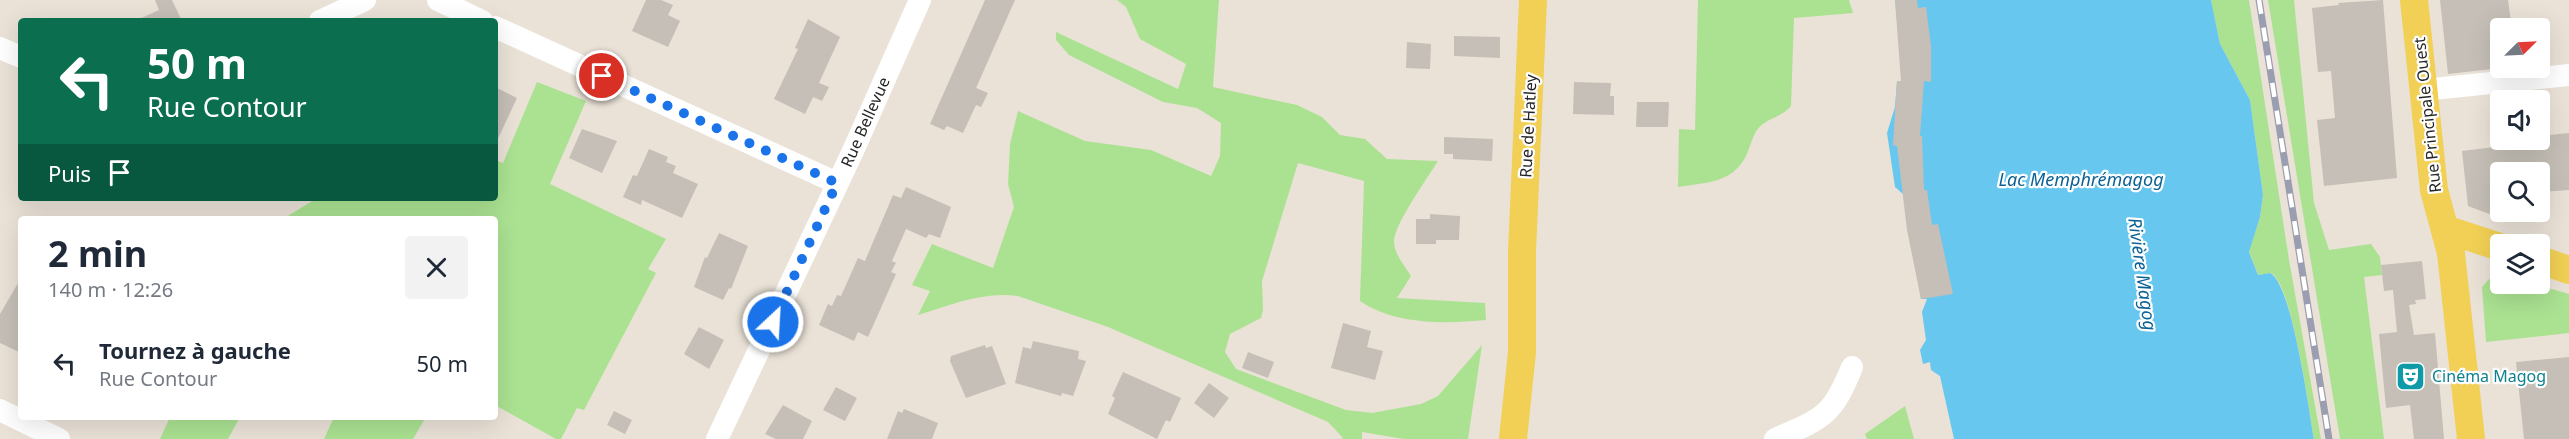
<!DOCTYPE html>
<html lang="fr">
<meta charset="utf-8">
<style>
body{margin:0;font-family:"Noto Sans",sans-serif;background:#f2f2f3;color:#1f2937;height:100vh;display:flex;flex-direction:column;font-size:22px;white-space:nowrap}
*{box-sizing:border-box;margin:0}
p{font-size:20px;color:#747a83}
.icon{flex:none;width:33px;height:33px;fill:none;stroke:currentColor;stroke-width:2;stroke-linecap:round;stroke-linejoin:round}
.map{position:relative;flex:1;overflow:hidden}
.details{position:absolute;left:18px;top:216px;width:480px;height:204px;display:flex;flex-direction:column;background:#fff;border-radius:6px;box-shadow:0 6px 24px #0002}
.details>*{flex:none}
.hud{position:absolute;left:18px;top:18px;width:480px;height:183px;border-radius:6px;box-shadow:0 6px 24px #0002;background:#0b6e4f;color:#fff;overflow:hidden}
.needle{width:39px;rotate:66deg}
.fabs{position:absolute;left:2490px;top:18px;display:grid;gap:12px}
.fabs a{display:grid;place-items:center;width:60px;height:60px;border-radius:6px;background:#fff;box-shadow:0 6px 24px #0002;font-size:30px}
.pin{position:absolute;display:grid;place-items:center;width:51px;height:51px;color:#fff;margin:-26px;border:3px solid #fff;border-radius:50%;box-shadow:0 2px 6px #0007}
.me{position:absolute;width:66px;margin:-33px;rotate:25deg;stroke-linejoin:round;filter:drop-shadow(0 0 4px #0008)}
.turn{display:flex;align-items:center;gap:21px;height:126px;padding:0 30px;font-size:27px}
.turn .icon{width:78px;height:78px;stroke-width:2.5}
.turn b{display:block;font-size:42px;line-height:51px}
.then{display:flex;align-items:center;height:57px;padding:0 30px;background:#0003;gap:12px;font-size:22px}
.round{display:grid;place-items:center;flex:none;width:63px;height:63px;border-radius:6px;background:#f2f2f3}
.headline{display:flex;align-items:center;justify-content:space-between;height:102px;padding:0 30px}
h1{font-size:36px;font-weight:700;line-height:45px}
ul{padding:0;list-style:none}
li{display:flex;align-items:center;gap:18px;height:90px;padding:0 30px}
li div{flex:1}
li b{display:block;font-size:22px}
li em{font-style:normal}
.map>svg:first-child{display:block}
.green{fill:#abe292}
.water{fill:#67c7ee}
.building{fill:#c5bfb7}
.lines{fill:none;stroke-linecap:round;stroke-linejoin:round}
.minor{stroke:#fff;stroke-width:22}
.major{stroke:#f1d055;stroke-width:28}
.rail-casing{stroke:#9b9db1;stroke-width:7}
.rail{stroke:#fff;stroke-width:4.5;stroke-dasharray:14;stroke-linecap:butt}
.route{stroke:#1a73e8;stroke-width:10;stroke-dasharray:0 18}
.labels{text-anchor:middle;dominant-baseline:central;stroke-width:4.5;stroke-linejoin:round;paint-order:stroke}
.street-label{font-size:16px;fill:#262626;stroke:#fff}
.culture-label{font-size:16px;fill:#0d838f;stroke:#fff;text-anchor:start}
.water-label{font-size:18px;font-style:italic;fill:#0c6295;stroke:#fff}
</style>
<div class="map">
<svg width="2569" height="439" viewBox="0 0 2569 439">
<rect width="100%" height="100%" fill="#eae2d7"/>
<!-- green -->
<path class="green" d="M 1117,0 L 1219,0 L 1213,87 L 1297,105 L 1322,117 L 1340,135 L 1365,139 L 1387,159 L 1438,161 C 1428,177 1394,225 1394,241 C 1394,254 1405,266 1411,276 L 1397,298 L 1485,303 L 1486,320 C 1445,324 1395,325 1360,301 L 1364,181 L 1298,163 L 1262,281 L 1263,310 L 1261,318 L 1230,334 L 1225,352 L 1236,369 L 1346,410 L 1372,413 L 1421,404 L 1438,396 L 1482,345 L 1468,439 L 1404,439 L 1362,432 L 1362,439 L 1341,439 L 1343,438 L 1328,422 L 1108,327 L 1018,296 C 983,291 951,305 918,315 L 930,291 L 912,285 L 932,244 L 993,268 L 1014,207 L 1008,184 L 1010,144 L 1018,111 L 1085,141 L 1151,150 L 1211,176 L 1220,156 L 1221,123 L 1197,108 L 1163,102 L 1069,55 L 1056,40 L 1056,32 L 1178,89 L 1186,64 L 1140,39 L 1126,7 Z
M 1698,0 L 1849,0 L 1853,13 L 1794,18 L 1791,106 C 1781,118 1765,118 1757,130 C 1752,137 1750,148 1746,156 C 1731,184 1707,182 1678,187 L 1679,129 L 1695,130 Z
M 2211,0 L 2249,0 L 2289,260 L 2321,439 L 2314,439 C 2309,411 2292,283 2271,273 L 2258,275 L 2249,251 L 2260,217 L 2263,195 L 2250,100 L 2220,44 Z
M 2268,0 L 2294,0 L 2314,203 L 2329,250 L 2371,244 L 2380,257 L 2382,275 L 2364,277 L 2384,439 L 2340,439 Z
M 537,82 L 586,101 L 550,184 L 666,239 L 648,269 L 656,273 L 584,410 L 577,408 L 561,439 L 556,439 L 495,405 L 495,219 L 283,219 L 317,198 L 495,198 L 495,160 L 503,163 Z
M 2500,274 L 2500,284 L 2535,284 L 2569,294 L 2569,333 L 2486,342 L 2482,287 L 2491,277 Z
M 1905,406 L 1914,439 L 1867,439 L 1865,434 Z
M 170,417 L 240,417 L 228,439 L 160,439 Z
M 334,417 L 426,417 L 413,439 L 324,439 Z"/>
<!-- water -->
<path class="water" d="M 1895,0 L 2211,0 L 2220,44 L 2250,100 L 2263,195 L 2260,217 L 2249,252 L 2258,275 L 2270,273 C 2292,283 2309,411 2314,439 L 1954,439 L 1940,376 L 1931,370 L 1930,362 L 1923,364 L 1920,350 L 1926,340 L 1922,312 L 1927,299 L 1921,299 L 1903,194 L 1895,187 L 1887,133 L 1895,107 L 1897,81 L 1903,81 Z"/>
<!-- building -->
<path class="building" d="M 155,0 L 172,0 L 182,21 L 135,21 L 159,10 Z
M 646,0 L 661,0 L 673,5 L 668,15 L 680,21 L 668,47 L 632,31 Z
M 985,0 L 1015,0 L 976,88 L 988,93 L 981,107 L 976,105 L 963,133 L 947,126 L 944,130 L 930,124 Z
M 1895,0 L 1917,0 L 1918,8 L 1926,7 L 1931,46 L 1931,82 L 1924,81 L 1920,136 L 1922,136 L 1924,190 L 1927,190 L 1932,225 L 1938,224 L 1953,294 L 1921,299 L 1907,230 L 1897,146 L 1893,145 L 1897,81 L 1901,81 Z
M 2383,0 L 2397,178 L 2324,186 L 2317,120 L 2335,118 L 2331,71 L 2318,72 L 2312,8 L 2339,5 L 2338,3 Z
M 2440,0 L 2508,0 L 2512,28 L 2500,28 L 2498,44 L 2501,68 L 2448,74 Z
M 808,19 L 840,37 L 819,83 L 829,87 L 822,101 L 813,97 L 805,114 L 774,99 L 798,49 L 795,48 Z
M 1454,36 L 1500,37 L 1500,58 L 1454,56 Z
M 1407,42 L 1431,44 L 1430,69 L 1406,68 Z
M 1574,82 L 1611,83 L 1610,96 L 1614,96 L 1614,115 L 1573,114 Z
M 495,87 L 517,98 L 495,145 Z
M 1637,102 L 1669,102 L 1668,127 L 1636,127 Z
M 582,129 L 617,141 L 602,173 L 569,158 Z
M 2569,133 L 2569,190 L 2540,192 L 2540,172 L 2500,172 L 2500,218 L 2468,206 L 2462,151 L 2511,145 L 2510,140 L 2540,140 L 2540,136 Z
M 1444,137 L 1493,139 L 1492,161 L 1453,159 L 1453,154 L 1444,154 Z
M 649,149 L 668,157 L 666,162 L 676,166 L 673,173 L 698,184 L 682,218 L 642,200 L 641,205 L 623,197 L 633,175 L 637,176 Z
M 906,187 L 951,207 L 940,238 L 929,234 L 926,238 L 906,229 L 892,261 L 896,263 L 891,272 L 896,274 L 868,337 L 858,332 L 854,341 L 819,325 L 828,304 L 832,306 L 837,295 L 841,296 L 858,258 L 865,261 L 893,195 L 901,198 Z
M 1430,214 L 1460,216 L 1459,240 L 1436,240 L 1436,244 L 1416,244 L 1416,219 L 1430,219 Z
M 719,233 L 748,246 L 731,289 L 729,288 L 723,300 L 694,287 L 705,257 L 707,258 Z
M 2422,261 L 2426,299 L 2415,300 L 2416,304 L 2409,305 L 2414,335 L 2435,333 L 2444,439 L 2414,439 L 2410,405 L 2386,408 L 2379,334 L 2397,332 L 2393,290 L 2384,291 L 2381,265 Z
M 21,278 L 21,353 L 0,343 L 0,314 Z
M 1343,323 L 1371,331 L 1367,347 L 1383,351 L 1375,380 L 1331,368 Z
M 699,327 L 724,340 L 709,369 L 684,354 Z
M 1033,341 L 1079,351 L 1078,359 L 1086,361 L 1073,396 L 1062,393 L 1061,396 L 1015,383 L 1023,347 L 1031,349 Z
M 985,345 L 986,348 L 992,346 L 1006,384 L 966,398 L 950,361 L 951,356 Z
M 1248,352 L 1274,362 L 1268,378 L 1242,368 Z
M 2569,357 L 2569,439 L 2524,439 L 2516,362 Z
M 1123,372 L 1181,398 L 1170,422 L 1166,420 L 1157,439 L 1108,414 L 1115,398 L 1112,396 Z
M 1209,383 L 1229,398 L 1214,418 L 1194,403 Z
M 836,387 L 857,398 L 845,421 L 823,410 Z
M 783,405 L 812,421 L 803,439 L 776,439 L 765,434 Z
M 904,409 L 938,423 L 932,439 L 887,439 L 898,411 L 902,413 Z
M 614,411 L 632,420 L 625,434 L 607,425 Z"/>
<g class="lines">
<!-- minor -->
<path class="minor" d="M 438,0 L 482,21
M 320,21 L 365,0
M 495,27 L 837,183
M 0,48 L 21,57
M 2423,90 L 2569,75
M 0,410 L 59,439
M 717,439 L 853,151 L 920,0
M 1775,439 C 1823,418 1832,417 1852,367"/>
<!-- major -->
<path class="major" d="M 2414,0 L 2434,190 L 2451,253 L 2471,439
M 2445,229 L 2500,247
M 2540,260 L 2569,270
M 1513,439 L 1522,352 L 1522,252 L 1533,0"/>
<defs>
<path id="rail" d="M 2259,0 L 2329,439"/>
</defs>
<!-- rail casing -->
<use href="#rail" class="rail-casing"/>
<!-- rail -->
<use href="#rail" class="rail"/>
</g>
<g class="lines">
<!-- route -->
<path class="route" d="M 602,76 L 837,183 L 773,322"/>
</g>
<!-- icons -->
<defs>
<symbol id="theatre-square" viewBox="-11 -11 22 22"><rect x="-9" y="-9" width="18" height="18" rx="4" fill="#0f9aa8" stroke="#fff"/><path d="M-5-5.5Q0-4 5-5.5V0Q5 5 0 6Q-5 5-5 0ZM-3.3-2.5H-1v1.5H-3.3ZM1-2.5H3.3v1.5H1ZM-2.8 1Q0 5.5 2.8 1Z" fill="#fff"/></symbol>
</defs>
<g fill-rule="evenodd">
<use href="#theatre-square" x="2394" y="360" width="33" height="33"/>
</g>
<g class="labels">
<!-- street labels -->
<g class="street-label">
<text transform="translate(2427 115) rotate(-96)">Rue Principale Ouest</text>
<text transform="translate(865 122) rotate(-66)">Rue Bellevue</text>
<text transform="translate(1528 126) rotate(-87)">Rue de Hatley</text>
</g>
<!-- culture labels -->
<g class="culture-label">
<text x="2432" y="376">Cinéma Magog</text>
</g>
<!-- water labels -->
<g class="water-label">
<text x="2081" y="179">Lac Memphrémagog</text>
<text transform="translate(2143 274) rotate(82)">Rivière Magog</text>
</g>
</g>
</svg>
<div class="fabs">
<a><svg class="needle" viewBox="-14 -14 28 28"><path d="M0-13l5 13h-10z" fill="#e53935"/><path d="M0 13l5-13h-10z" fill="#747a83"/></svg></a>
<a><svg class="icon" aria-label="sound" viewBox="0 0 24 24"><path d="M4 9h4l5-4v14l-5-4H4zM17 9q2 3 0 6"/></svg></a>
<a><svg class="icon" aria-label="search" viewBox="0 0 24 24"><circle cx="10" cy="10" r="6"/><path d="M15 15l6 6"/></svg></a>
<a><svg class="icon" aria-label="layers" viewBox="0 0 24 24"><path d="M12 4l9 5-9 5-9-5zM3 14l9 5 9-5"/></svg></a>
</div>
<div class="pin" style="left:602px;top:76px;background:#d93025"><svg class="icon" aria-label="arrive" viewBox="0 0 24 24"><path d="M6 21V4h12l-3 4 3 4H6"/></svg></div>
<svg class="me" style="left:773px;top:322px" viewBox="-20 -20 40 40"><circle r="17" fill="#1a73e8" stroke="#fff" stroke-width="3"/><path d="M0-11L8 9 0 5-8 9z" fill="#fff"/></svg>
<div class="hud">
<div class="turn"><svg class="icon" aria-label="left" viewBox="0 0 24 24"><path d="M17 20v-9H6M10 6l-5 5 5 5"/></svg><div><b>50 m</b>Rue Contour</div></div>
<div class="then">Puis<svg class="icon" aria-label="arrive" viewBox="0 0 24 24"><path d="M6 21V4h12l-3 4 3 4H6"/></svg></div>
</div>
<section class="details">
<div class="headline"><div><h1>2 min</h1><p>140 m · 12:26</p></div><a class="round"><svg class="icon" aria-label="close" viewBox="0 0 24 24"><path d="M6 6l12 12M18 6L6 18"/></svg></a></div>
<ul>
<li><svg class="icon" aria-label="left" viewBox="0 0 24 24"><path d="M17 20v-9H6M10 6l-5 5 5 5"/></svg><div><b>Tournez à gauche</b><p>Rue Contour</p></div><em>50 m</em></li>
</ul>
</section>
</div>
